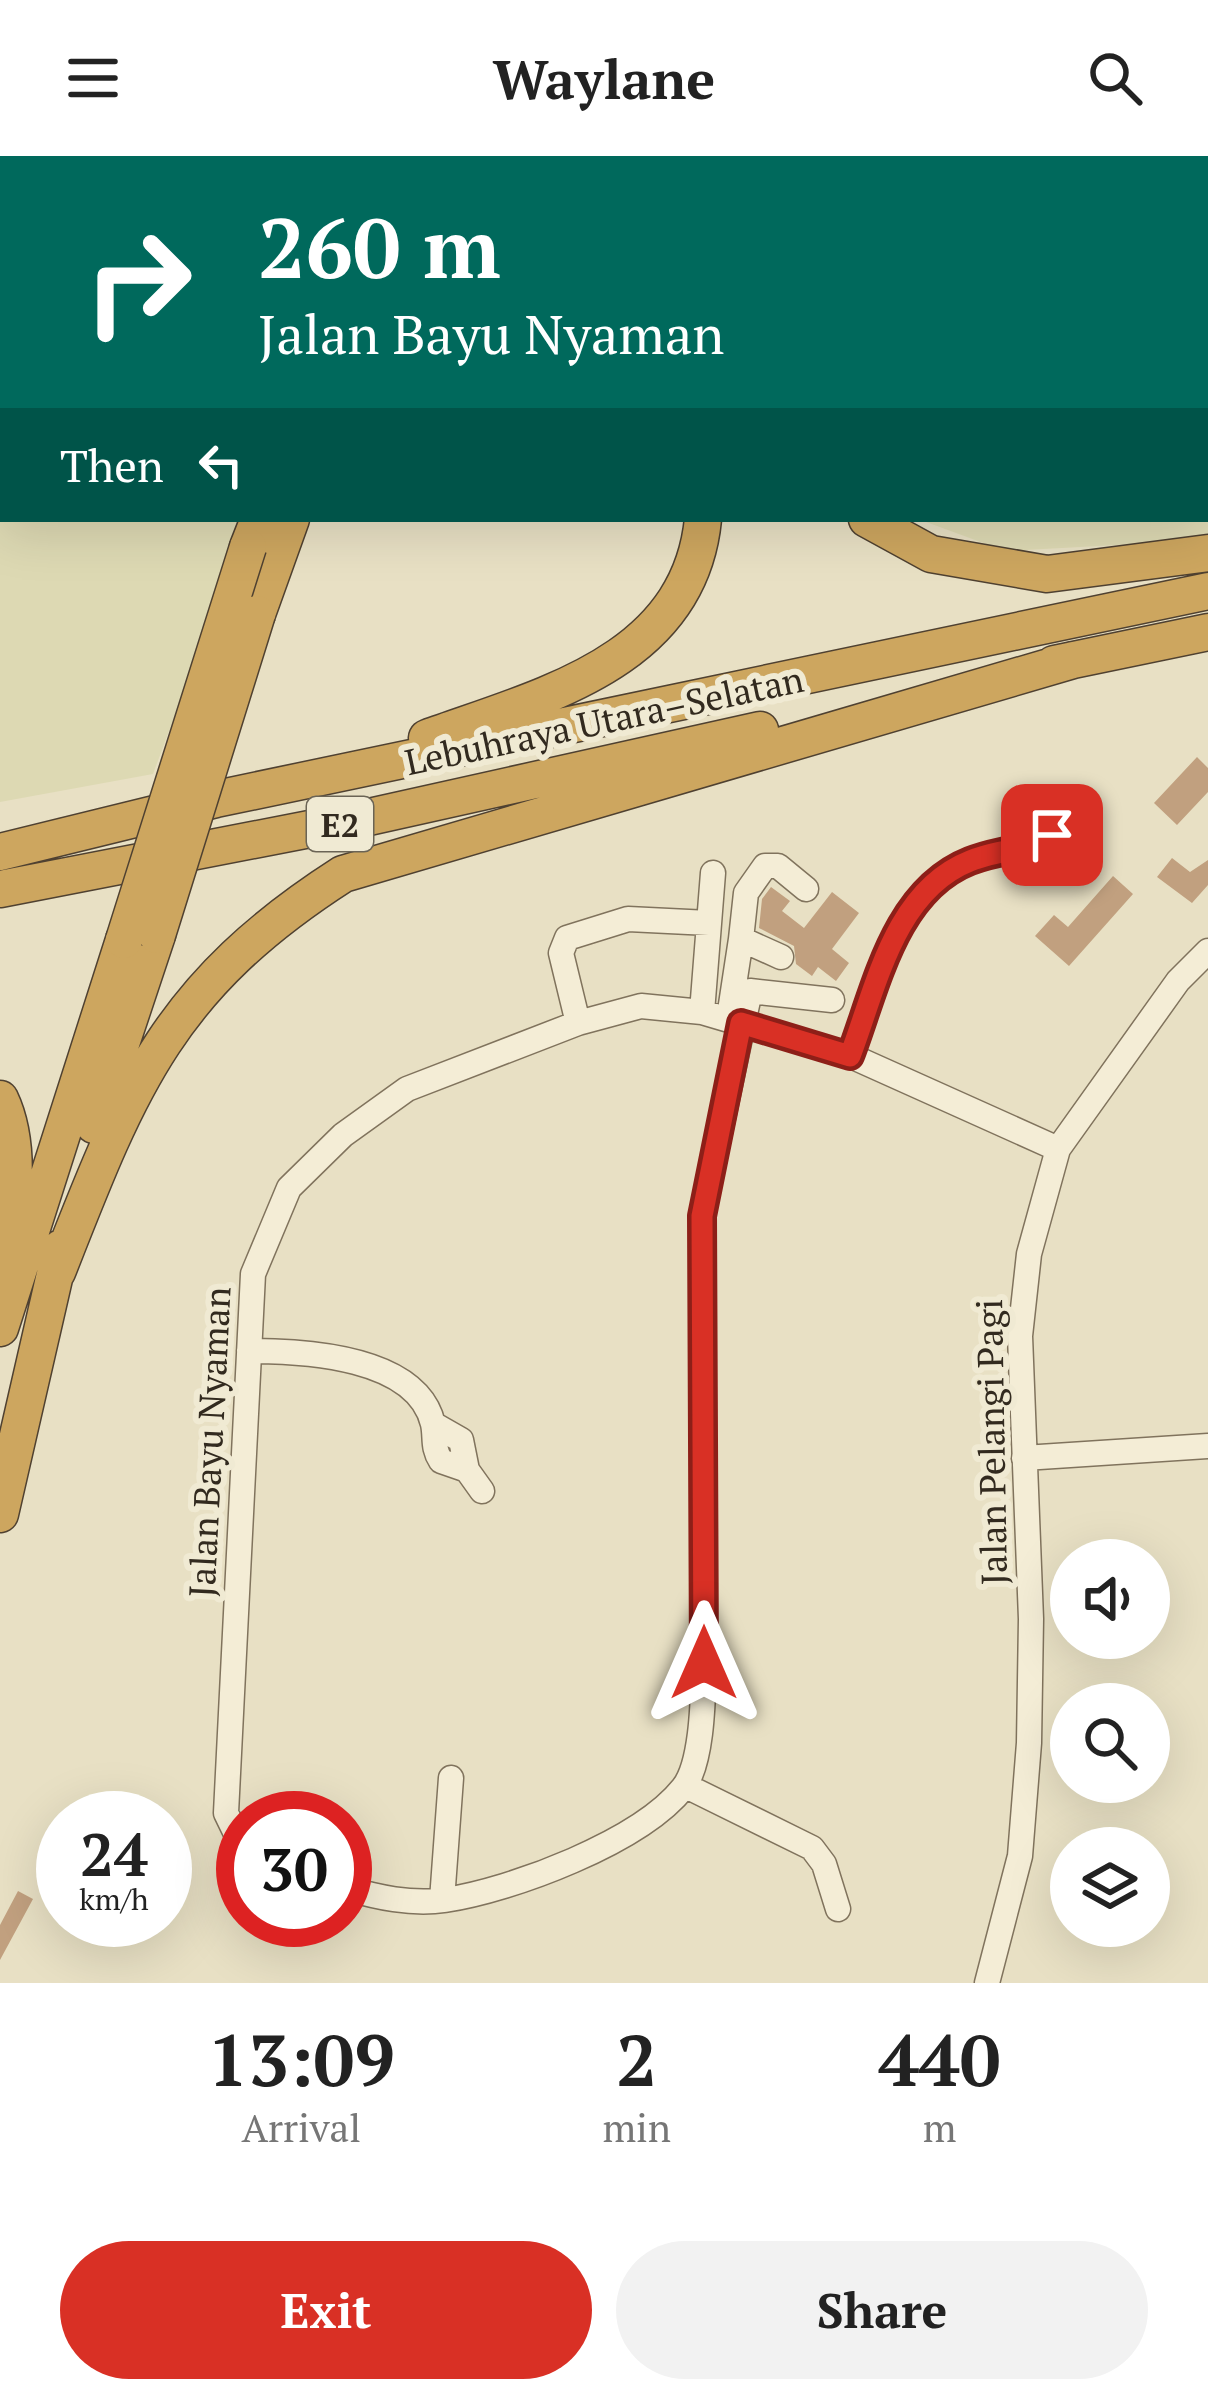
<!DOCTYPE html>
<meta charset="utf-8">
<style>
body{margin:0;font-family:"PT Serif",serif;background:#f2f2f2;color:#222;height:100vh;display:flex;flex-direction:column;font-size:45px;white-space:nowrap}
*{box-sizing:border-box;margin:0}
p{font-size:39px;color:#767676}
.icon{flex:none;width:66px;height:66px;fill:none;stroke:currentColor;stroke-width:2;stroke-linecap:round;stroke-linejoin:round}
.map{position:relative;height:1827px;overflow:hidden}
.side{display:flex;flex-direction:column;background:#fff;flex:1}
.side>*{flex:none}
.banner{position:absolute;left:0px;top:0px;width:1209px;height:366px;box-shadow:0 12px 48px #0002;background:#00695c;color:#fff;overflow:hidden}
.fabs{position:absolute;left:1050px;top:1383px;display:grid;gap:24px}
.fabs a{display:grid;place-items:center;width:120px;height:120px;border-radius:50%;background:#fff;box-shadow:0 12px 48px #0002;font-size:60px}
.speed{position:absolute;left:36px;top:1635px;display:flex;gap:24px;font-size:60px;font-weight:700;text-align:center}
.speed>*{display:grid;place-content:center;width:156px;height:156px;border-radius:50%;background:#fff;box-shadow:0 12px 48px #0002;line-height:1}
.speed small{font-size:30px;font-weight:400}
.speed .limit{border:18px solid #d22;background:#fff;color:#111}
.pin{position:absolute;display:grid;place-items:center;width:102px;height:102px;color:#fff;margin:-51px;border-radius:24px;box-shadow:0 6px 18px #0006}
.me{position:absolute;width:132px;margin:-66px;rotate:0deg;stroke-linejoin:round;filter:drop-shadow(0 0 9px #0008)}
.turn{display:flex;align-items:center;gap:42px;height:252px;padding:0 60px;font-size:54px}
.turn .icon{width:156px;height:156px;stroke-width:2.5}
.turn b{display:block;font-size:84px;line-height:102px}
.then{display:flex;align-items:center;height:114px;padding:0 60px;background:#0003;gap:24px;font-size:45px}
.eta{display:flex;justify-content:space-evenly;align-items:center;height:204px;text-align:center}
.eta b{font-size:72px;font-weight:700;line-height:84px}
.action{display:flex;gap:24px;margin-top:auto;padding:24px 60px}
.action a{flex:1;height:138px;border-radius:72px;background:#d93025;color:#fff;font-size:48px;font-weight:700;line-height:138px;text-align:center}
.action a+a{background:#f2f2f2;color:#222}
header{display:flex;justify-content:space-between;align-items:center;height:156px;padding:0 60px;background:#fff;font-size:54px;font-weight:700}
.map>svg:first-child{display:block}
.farmland{fill:#ddd9b3}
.building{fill:#c1a07f}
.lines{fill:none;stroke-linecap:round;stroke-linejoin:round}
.minor-casing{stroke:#80735d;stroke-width:27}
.highway-casing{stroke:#4f4131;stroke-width:39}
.path{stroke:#80735d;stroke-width:3;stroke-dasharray:9 6;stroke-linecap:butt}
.minor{stroke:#f4edd6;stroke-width:24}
.highway{stroke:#cda65f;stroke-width:36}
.highway-bridge-casing{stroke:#4f4131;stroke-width:39;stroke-linecap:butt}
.highway-bridge{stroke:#cda65f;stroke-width:36}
.route-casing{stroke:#8d1f18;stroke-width:30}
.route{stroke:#d93025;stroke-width:21}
.labels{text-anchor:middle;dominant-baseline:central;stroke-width:12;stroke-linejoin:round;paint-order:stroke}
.shield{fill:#f0ead3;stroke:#6b6455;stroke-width:3}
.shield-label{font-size:33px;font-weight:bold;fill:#322a1f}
.street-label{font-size:36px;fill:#322a1f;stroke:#f0ead3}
</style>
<header><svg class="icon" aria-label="menu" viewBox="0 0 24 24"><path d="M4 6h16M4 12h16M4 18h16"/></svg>Waylane<svg class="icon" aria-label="search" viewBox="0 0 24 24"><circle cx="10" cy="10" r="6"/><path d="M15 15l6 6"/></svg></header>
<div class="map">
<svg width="1208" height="1827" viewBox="0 0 1208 1827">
<rect width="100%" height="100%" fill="#e8e0c4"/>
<!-- farmland -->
<path class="farmland" d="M 0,0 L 1208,0 L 1208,384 L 1005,395 L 918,363 L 1206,363 L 1206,3 L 3,3 L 3,363 L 248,363 L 153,618 L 0,646 Z"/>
<!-- building -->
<path class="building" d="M 1197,601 L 1208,612 L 1208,636 L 1177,669 L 1154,647 Z
M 1172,702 L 1190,716 L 1208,704 L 1208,729 L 1192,747 L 1157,721 Z
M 1113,720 L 1133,738 L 1069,810 L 1035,780 L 1054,759 L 1068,771 Z
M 771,731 L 790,745 L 782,755 L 804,772 L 832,736 L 859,757 L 832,793 L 849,807 L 836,825 L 818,811 L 812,820 L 796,808 L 794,790 L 759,772 L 762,743 Z
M 18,1735 L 33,1743 L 0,1804 L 0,1769 Z"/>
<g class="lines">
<defs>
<path id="minor" d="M1051 680a17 17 0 1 1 34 0a17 17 0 1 1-34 0Z
M 741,783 L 746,737 L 765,710 L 778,710 L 806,733
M 730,855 L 741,783 L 781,801
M 702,856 L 713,717
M 578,867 L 561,797 L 567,782 L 628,763 L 709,767
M 851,900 C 876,832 895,735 970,705 C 995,695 1026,692 1052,687
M 249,1195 C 303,1195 417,1200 433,1268 C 436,1282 432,1291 441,1305 L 467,1314
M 433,1268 L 461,1284 L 467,1314 L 482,1335
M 1024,1302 L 1208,1290
M 686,1630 L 812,1692 L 824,1708 L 838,1753
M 243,1692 L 226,1657 L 253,1118 L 289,1032 L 343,979 L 407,933 L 578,867 L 641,850 L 702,856 L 851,900 L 1058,993
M 345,1732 C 377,1741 411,1749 445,1744 C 512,1734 640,1686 683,1632 C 703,1607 703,1539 704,1507 L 702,1060 L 750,835 L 832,844
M 442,1744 L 451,1622
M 987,1827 L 1020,1700 L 1029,1587 L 1031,1463 L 1020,1180 L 1029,1098 L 1058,993 L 1178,825 L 1208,795"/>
<path id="highway" d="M 867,363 L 931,398 L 1047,418 L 1208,397
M 248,391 L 259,363
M 257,458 L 291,363
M 1054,508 L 1208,476
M 427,582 C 540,541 689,507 703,363
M 0,696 L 216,643 L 1208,435
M 0,733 L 351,665 L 760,574
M 0,943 C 22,989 13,1049 5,1099
M 94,969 L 157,779
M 57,1116 C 130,930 167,831 343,718 L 1073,504
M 0,1172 L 124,784
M 0,1358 L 61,1092"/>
</defs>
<!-- minor casing -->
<use href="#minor" class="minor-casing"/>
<!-- highway casing -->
<use href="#highway" class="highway-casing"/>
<!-- path -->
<path class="path" d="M 364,3 L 364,0"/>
<!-- minor -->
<use href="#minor" class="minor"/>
<!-- highway -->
<use href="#highway" class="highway"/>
<defs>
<path id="highway-bridge" d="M 157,779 L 257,458
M 124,784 L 248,391"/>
</defs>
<!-- highway-bridge casing -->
<use href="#highway-bridge" class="highway-bridge-casing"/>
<!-- highway-bridge -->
<use href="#highway-bridge" class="highway-bridge"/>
</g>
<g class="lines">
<defs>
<path id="route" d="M 704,1507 L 702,1060 L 741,867 L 850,900 C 876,832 894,735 970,705 C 995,695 1026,692 1052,687 L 1052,679"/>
</defs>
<!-- route casing -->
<use href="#route" class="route-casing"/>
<!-- route -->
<use href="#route" class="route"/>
</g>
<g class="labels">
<!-- shield labels -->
<rect class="shield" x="307" y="641" width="66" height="54" rx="9"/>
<g class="shield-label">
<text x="340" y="668">E2</text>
</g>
<!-- street labels -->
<g class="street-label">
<text transform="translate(604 564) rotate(-12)">Lebuhraya Utara–Selatan</text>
<text transform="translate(209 1286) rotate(-87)">Jalan Bayu Nyaman</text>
<text transform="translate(991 1286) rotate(-91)">Jalan Pelangi Pagi</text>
</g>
</g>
</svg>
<div class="fabs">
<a><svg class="icon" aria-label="sound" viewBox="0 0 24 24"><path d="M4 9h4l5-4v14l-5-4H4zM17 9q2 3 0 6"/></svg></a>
<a><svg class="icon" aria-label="search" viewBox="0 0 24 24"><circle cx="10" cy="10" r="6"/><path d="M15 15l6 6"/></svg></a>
<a><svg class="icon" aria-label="layers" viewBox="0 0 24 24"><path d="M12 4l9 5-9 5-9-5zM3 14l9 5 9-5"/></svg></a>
</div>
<div class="speed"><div>24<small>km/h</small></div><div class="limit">30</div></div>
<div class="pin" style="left:1052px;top:679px;background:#d93025"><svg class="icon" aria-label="arrive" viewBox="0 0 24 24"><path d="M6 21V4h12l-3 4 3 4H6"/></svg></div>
<svg class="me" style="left:704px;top:1507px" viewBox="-20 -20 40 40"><path d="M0-17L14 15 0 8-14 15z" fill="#d93025" stroke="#fff" stroke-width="4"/></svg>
<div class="banner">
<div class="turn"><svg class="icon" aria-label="right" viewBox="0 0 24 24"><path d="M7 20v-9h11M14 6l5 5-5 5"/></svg><div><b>260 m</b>Jalan Bayu Nyaman</div></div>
<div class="then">Then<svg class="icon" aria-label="left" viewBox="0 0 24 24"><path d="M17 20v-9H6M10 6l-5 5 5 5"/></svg></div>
</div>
</div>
<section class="side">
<div class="eta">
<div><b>13:09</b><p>Arrival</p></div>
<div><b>2</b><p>min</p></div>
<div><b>440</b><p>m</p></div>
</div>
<div class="action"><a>Exit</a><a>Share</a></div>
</section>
